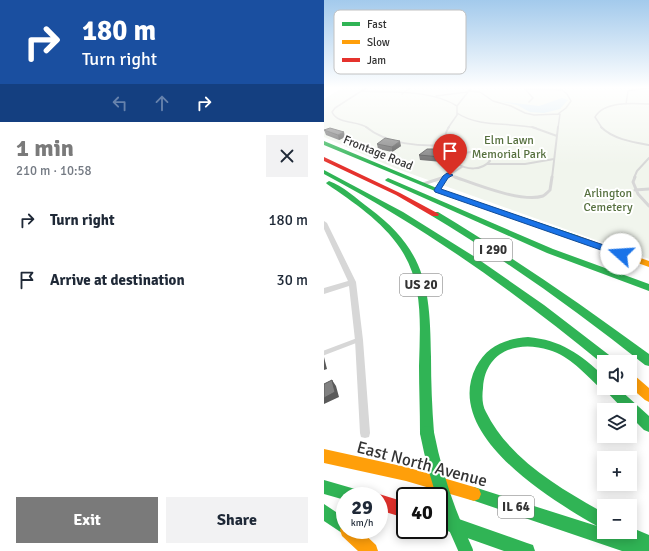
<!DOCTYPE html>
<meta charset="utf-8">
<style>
body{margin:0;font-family:Signika,sans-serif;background:#f2f2f3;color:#1f2937;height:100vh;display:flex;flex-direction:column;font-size:15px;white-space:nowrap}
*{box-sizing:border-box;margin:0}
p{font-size:13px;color:#747a83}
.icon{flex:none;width:22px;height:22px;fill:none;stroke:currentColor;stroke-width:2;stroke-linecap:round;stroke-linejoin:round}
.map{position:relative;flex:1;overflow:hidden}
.panel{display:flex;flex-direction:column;background:#fff;width:324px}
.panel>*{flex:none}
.banner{background:#1a4fa0;color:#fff;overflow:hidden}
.tools{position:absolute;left:273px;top:355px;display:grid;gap:8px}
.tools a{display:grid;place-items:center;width:40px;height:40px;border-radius:0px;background:#fff;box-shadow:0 2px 10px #0003;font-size:20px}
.speed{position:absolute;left:12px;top:487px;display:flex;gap:8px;font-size:20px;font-weight:700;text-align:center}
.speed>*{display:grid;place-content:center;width:52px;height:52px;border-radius:50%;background:#fff;box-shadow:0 2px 10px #0003;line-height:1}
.speed small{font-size:10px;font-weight:400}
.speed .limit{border:2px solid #111;border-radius:6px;background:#fff;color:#111}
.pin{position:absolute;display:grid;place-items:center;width:34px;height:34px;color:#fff;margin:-41px -17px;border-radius:50% 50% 50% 0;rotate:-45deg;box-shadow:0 0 4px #0007}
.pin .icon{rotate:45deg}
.me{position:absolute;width:44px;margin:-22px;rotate:289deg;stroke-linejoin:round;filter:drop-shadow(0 0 3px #0008)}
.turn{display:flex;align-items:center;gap:14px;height:84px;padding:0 16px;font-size:18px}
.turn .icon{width:52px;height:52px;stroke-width:2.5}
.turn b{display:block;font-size:28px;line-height:34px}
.lanes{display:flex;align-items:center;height:38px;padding:0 16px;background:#0003;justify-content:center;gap:20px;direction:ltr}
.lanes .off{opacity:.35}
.round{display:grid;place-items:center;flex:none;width:42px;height:42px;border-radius:0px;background:#f2f2f3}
.summary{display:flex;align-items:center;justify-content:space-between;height:68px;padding:0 16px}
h1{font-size:24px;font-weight:700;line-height:30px;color:#7a7a7a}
.action{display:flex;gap:8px;margin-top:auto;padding:8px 16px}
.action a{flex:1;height:46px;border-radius:0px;background:#7a7a7a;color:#fff;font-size:16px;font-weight:700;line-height:46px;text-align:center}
.action a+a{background:#f2f2f3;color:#1f2937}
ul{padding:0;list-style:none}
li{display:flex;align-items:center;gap:12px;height:60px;padding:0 16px}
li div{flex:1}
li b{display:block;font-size:15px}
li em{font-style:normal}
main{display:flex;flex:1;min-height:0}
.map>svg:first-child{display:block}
.green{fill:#f1f5ed}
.water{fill:#ddebf3}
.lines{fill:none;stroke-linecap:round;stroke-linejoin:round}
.lane-far3{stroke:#d7d7d7;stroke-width:1.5}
.lane-far2{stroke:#d7d7d7;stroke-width:2}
.lane-far1{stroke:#d7d7d7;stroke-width:3}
.lane{stroke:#d7d7d7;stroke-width:4.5}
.street{fill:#d7d7d7;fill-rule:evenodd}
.fast{fill:#30b455;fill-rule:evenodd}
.slow{fill:#ff9f0a;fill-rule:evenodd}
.jam{fill:#e5322d;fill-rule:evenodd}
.fast-bridge{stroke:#30b455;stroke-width:14}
.wall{fill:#6f6f6f}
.shaded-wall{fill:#5a5a5a}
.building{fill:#818181;stroke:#5a5a5a}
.route{fill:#1a73e8;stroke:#114b97}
.labels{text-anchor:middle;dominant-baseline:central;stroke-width:4;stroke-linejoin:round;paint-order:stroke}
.far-park-label{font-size:12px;fill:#56703f;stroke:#fff}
.far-street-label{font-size:12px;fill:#333;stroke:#fff}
.shield{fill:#fff;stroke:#707070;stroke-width:1}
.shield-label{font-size:13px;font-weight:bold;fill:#333}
.near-street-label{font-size:17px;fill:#333;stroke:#fff}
.key{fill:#fff;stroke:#c2c2c2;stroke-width:1}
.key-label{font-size:11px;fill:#333}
</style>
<main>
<section class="panel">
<div class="banner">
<div class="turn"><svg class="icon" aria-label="right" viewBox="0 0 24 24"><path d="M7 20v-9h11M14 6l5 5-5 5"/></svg><div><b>180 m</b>Turn right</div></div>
<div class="lanes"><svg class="icon off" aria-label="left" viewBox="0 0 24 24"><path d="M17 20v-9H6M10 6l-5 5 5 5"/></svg><svg class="icon off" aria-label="ahead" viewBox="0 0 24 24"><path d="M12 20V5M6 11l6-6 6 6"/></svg><svg class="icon" aria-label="right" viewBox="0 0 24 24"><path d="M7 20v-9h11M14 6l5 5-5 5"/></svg></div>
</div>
<div class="summary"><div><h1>1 min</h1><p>210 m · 10:58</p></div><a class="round"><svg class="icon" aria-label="close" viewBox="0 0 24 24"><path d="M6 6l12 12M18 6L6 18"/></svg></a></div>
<ul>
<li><svg class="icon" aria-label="right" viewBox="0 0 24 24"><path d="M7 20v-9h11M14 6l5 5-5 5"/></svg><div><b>Turn right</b></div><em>180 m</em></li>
<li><svg class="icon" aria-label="arrive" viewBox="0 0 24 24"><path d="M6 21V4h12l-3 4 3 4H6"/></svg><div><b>Arrive at destination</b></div><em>30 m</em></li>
</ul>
<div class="action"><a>Exit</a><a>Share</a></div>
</section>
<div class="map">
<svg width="325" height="551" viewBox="0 0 325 551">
<rect width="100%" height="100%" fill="#fff"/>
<!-- green -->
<path class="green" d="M 18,88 L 325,88 L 325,259 L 68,167 L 0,137 L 0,99 Z"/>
<!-- water -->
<path class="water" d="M 238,98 L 244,100 L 236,109 L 220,113 L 206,112 L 193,105 L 174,101 L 215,106 Z"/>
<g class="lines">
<!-- lane-far3 -->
<path class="lane-far3" d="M 42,88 L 11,108 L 8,112 C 14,125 33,120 44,128
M 200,88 L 209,98 L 205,102
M 201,89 L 238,90
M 37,91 C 68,93 106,89 133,106 L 133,115 L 124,128
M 144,91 L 156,92 L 169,101 L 187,106 L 201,113 L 210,115 L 236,114 L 234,128
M 78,94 L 86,88
M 112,96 L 143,92
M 302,104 L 304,91 L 323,88
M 133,106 L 147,88
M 133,113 C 155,128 187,122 212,128
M 234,114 L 242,108 L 247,101 L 243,94 L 237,89
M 278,128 L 271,117 C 280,101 309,103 325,104"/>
<!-- lane-far2 -->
<path class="lane-far2" d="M 42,127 C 63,144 96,147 122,145
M 125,127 C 116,140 124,147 134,155
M 208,127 L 233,136
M 277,127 C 289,139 308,142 325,145
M 146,152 L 161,154 L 166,161 C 157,171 143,170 132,163 L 131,159 L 136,154 Z
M 163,164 L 201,164 L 230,159
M 125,175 L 134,178
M 125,175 L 138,167
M 118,178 L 120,178
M 228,178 L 234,127
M 310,178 L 313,171 L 325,158"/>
<!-- lane-far1 -->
<path class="lane-far1" d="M 131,177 C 151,184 198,203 219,196 C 221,195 224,192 226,190 L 228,177
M 311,177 L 309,182 L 314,194 L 325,206
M 99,184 L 121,177 L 113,190
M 311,190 L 325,189"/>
<!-- lane -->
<path class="lane" d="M 0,353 L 34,340"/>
<!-- street -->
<path class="street" d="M 0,221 L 3,223 L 32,282 L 39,340 L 46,433 L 45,437 L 41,438 L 37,437 L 36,433 L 31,340 L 25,286 L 0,294 L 0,288 L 24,281 L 0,229 Z"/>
<!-- fast -->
<path class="fast" d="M 0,141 L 115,189 L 255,236 L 256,238 L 255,240 L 249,240 L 111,191 L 0,145 Z
M 0,170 L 79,212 L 151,257 L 220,305 L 289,358 L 291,362 L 280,362 L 280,365 C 190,291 103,229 0,174 Z
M 64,178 L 229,249 L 325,284 L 325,291 L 223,253 L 62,181 L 61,180 Z
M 5,181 C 19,186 33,199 45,208 C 103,251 106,290 107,357 C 107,382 108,408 110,433 L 108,438 L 103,440 L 98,438 L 96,433 C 96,411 95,388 95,366 C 96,325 100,283 76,248 C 58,221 29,202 3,184 L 2,183 Z
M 108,212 L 114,212 C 187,256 257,304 325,354 L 325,366 L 321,365 C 253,311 183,261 108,216 Z
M 204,337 C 237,340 256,354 280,376 L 280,388 L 294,388 L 325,416 L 325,432 L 320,430 L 306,416 L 306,410 L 300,410 L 280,389 L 276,388 C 261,374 246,356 225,350 C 194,340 161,351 159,388 C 158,396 158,405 162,412 C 185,459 236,488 280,513 L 280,532 L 306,532 L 306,527 L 325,535 L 325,551 L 298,551 L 145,499 L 143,494 L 145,489 L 150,487 L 273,526 C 227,500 118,434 152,367 C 163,346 181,339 204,337 Z
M 0,480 L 38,491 L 40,496 L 21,496 L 21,500 L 0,494 Z
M 0,504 L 21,518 L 21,530 L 28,530 L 27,533 L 21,535 L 0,521 Z
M 115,512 L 203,543 L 209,545 L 211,551 L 180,551 L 115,528 Z"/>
<!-- slow -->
<path class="slow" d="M 252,235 L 325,261 L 325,267 L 249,240 L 248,238 Z
M 306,374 L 310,375 L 325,388 L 325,402 L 321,400 L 306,387 Z
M 0,449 L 82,467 L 150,487 L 155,489 L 157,494 L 155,499 L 150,501 L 82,481 L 0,463 Z
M 21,523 L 21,530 L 36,530 L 52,545 L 54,551 L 34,551 L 18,536 L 16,530 L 18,524 Z"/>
<!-- jam -->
<path class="jam" d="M 0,157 L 76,193 L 115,214 L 114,216 L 108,216 L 72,195 L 0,161 Z
M 55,494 L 81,502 L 81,518 L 55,510 L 55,496 L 51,496 Z"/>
<!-- fast-bridge -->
<path class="fast-bridge" d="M 103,433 C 111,474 124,513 142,551"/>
</g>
<!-- wall -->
<path class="wall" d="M 0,130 L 21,137 L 15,140 L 2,135 Z
M 53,144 L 77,146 L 68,152 L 54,149 Z
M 118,154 L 118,162 L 96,160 L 95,155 Z"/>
<!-- shaded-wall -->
<path class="shaded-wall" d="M 20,132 L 21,137 L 15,140 L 14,135 Z
M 76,141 L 77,146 L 68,152 L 68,147 Z
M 0,357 L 3,369 L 0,370 Z
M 8,380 L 12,386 L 15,397 L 0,404 L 0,398 Z"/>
<!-- building -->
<path class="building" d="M 6,128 L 20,132 L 14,135 L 0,130 Z
M 61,138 L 76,141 L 68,147 L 53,144 Z
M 103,149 L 118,149 L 117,157 L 95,155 Z
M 8,380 L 11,392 L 0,398 L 0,384 Z"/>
<!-- sky -->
<linearGradient id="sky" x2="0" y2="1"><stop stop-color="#a3caec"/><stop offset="0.53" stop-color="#fff"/><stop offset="1" stop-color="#fff" stop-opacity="0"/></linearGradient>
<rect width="325" height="165" fill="url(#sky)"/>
<!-- route -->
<path class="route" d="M 123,173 L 129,175 L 124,178 L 117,189 L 300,252 L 301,254 L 300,256 L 294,256 L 111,192 L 110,190 L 119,176 Z"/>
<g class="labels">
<!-- far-park labels -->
<g class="far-park-label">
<text x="185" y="140">Elm Lawn<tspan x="185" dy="14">Memorial Park</tspan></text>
<text x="284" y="193">Arlington<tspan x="284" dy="14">Cemetery</tspan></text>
</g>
<!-- far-street labels -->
<g class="far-street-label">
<text transform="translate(54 153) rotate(22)">Frontage Road</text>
</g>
<!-- shield labels -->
<g class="shield">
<rect x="150" y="239" width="38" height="22" rx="3"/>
<rect x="76" y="274" width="42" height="22" rx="3"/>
<rect x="174" y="496" width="36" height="22" rx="3"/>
</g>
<g class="shield-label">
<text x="169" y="250">I 290</text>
<text x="97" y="285">US 20</text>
<text x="192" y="507">IL 64</text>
</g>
<!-- near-street labels -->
<g class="near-street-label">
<text transform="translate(98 464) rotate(15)">East North Avenue</text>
</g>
</g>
<!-- legend -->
<rect x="10" y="10" width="132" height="64" rx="6" class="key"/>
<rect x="18" y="22" width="18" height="4" fill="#30b455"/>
<rect x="18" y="40" width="18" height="4" fill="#ff9f0a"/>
<rect x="18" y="58" width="18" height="4" fill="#e5322d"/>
<g class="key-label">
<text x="43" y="28">Fast</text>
<text x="43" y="46">Slow</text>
<text x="43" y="64">Jam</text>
</g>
</svg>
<div class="tools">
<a><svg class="icon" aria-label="sound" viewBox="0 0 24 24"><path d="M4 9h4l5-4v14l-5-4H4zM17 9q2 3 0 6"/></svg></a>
<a><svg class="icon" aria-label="layers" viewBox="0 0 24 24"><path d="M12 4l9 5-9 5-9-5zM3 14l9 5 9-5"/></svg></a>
<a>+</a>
<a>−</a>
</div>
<div class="speed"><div>29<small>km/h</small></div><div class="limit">40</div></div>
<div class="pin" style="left:126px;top:175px;background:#d93025"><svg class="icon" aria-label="arrive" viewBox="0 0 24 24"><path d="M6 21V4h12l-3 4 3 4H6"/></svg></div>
<svg class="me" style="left:297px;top:254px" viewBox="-20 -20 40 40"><circle r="19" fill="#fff"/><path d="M0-13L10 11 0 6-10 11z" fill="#1a73e8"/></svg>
</div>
</main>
